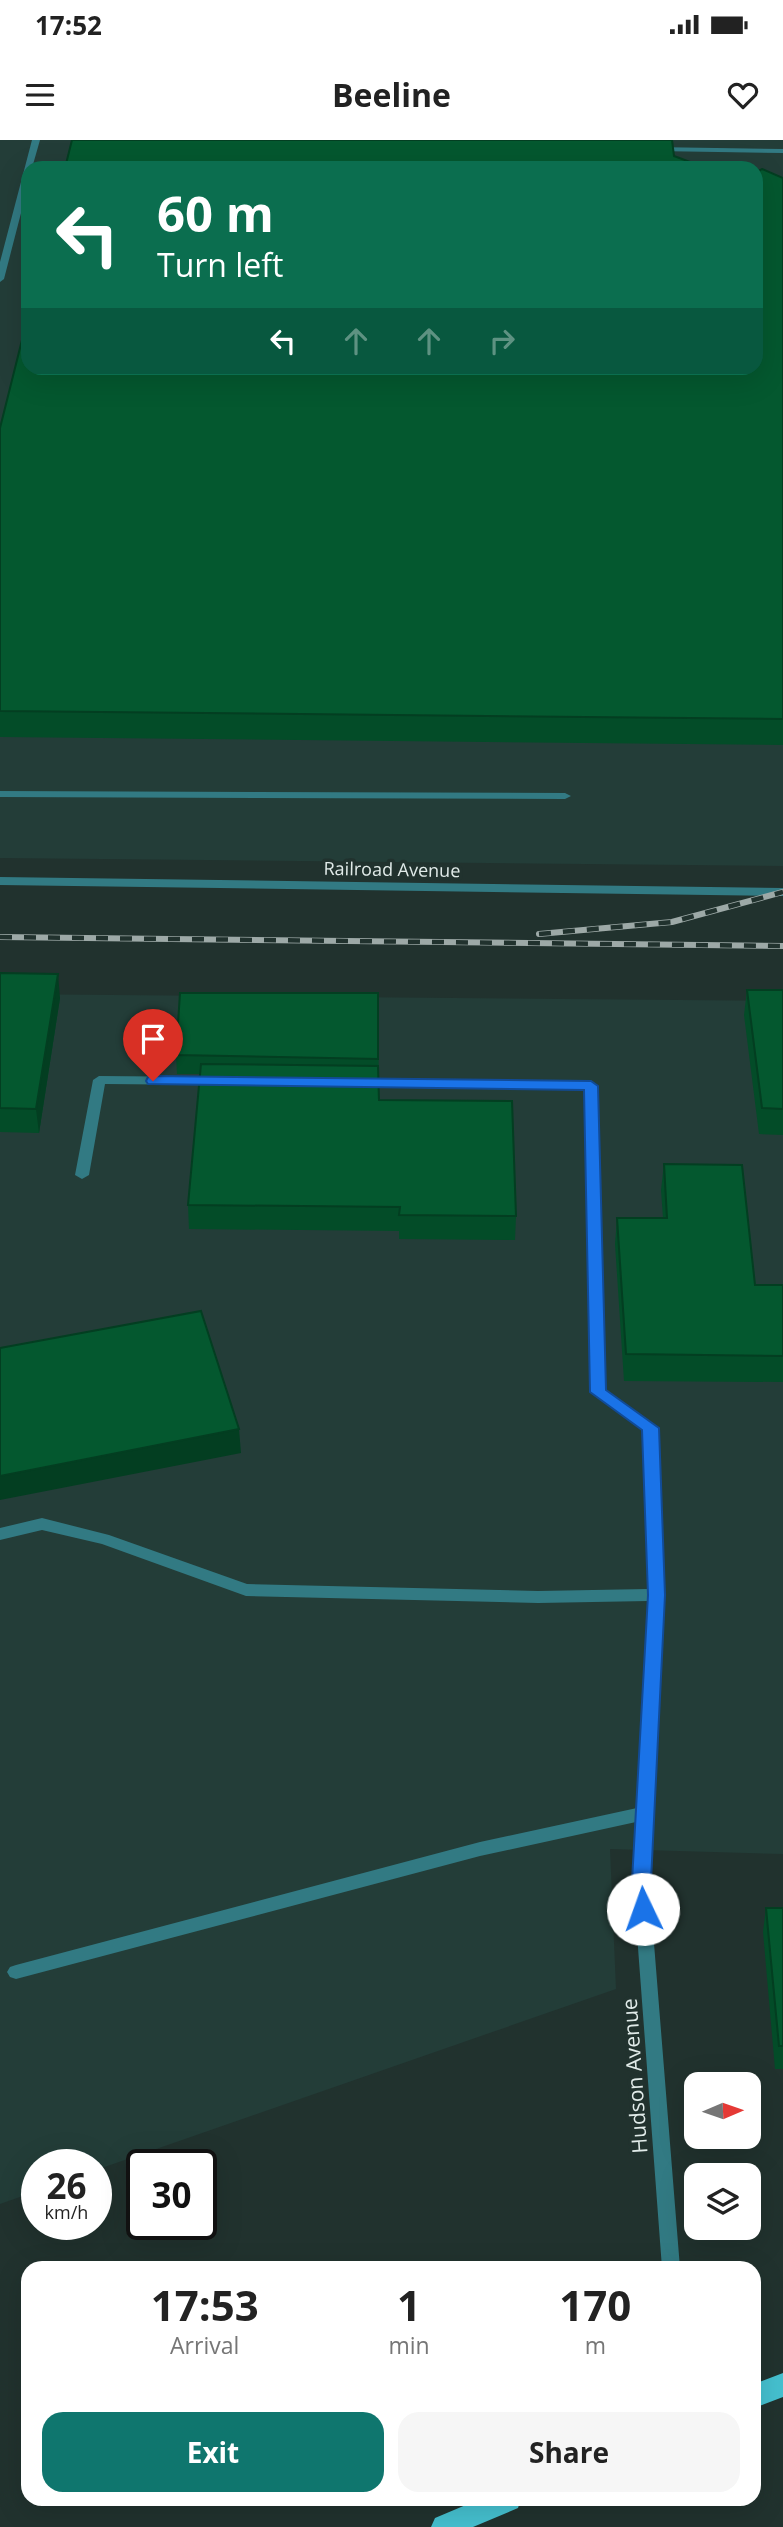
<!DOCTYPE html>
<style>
body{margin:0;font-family:"Open Sans",sans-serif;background:#f6f6f6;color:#222;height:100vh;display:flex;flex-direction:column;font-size:26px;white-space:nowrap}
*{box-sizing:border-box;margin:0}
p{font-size:23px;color:#767676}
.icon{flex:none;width:38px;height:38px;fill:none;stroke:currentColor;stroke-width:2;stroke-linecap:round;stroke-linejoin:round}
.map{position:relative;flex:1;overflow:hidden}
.details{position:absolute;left:21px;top:2121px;width:740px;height:245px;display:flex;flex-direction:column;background:#fff;border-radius:21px;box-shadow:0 7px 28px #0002}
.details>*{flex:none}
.hud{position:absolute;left:21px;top:21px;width:742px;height:214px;border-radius:21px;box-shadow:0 7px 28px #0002;background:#0b6e4f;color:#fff;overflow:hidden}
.needle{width:46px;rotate:88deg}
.controls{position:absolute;left:684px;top:1932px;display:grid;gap:14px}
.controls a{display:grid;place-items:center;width:77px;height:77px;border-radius:14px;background:#fff;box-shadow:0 7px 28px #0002;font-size:35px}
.speed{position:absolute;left:21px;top:2009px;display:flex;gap:14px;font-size:35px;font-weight:700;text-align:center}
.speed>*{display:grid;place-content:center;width:91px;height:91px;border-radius:50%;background:#fff;box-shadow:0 7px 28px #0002;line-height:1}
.speed small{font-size:18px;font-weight:400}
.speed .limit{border:4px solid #111;border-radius:10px;background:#fff;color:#111}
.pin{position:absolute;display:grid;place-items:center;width:60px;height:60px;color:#fff;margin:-72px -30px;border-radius:50% 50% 50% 0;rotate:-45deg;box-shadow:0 0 7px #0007}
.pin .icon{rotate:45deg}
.me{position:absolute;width:77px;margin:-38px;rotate:357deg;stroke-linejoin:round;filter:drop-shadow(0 0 5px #0008)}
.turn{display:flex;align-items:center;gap:24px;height:147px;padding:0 21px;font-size:32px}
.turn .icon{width:91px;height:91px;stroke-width:2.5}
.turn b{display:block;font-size:49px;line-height:60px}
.lanes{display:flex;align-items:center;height:66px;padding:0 21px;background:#0003;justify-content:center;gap:35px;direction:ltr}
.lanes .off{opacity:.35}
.eta{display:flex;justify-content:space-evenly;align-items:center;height:119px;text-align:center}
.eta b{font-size:42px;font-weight:700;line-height:49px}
.button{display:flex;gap:14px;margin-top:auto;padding:14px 21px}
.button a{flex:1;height:80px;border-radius:21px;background:#0f766e;color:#fff;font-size:28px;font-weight:700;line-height:80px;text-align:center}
.button a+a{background:#f6f6f6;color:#222}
.status{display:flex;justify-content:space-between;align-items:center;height:49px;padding:0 35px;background:#fff;direction:ltr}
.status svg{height:19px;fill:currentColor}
header{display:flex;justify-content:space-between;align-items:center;height:91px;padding:0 21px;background:#fff;font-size:32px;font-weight:700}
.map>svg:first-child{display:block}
.built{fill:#233d38;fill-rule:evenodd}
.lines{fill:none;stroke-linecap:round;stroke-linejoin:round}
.lane{fill:#327a83;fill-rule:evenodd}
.street{fill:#327a83;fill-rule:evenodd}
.primary{fill:#45c0cf;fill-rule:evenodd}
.rail-casing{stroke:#9da9a7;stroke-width:6}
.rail{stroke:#21322e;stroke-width:4.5;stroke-dasharray:12;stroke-linecap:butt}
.wall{fill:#034c28}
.shaded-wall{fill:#033e21}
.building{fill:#04582f;stroke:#033e21;stroke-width:2}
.route{fill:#1a73e8;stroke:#114b97;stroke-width:2}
.labels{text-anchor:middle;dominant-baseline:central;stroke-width:7;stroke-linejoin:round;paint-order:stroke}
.street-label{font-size:18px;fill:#e1ebe9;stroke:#21322e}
.near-street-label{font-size:21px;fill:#e1ebe9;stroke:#21322e}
</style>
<div class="status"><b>17:52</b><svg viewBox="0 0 49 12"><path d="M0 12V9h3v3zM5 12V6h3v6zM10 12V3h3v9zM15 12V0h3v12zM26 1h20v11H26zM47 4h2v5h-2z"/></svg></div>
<header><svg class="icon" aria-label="menu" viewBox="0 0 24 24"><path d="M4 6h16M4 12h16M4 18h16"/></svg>Beeline<svg class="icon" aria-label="heart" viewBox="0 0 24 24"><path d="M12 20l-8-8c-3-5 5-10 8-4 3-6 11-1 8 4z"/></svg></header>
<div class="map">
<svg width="783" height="2387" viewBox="0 0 783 2387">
<rect width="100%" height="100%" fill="#21322e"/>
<!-- built -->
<path class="built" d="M 0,0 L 783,0 L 783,726 L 0,718 ZM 28,28 L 756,28 L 756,228 L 28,228 Z
M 0,854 L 783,861 L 783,1714 L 610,1709 L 616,1849 L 96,2030 L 96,2025 L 37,2025 L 37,2051 L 0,2064 Z"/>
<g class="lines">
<!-- lane -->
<path class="lane" d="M 32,0 L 40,0 L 32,28 L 28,28 L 28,46 L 4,139 L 0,142 L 0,122 Z
M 652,7 L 783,9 L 783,13 L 655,11 L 651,9 Z
M 0,651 L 565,653 L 571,656 L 565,659 L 0,657 Z
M 99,936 L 216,937 L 222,941 L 216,945 L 105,944 L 89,1035 L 82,1039 L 75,1035 L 93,940 Z
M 359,939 L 591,942 L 597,946 L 605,1250 L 657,1288 L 664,1455 L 649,1741 L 647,1746 L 641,1748 L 635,1746 L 633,1741 L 636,1682 L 480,1716 L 16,1839 L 10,1837 L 7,1832 L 10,1827 L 16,1825 L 480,1702 L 637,1668 L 648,1461 L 538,1463 L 246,1456 L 102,1404 L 42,1390 L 0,1400 L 0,1388 L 42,1378 L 109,1395 L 247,1444 L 538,1451 L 648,1449 L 643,1290 L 591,1252 L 585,950 L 354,946 L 353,943 Z"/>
<!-- street -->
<path class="street" d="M 0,737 L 783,748 L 783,756 L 0,745 Z
M 641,1734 L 647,1736 L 649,1741 L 680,2128 L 662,2128 L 633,1741 L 635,1736 Z"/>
<!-- primary -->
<path class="primary" d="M 783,2233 L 783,2257 L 754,2268 L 754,2244 Z
M 480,2359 L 521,2359 L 518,2368 L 473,2387 L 431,2387 L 435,2378 Z"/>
<defs>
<path id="rail" d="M 539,794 L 672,782 L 783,752
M 0,797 L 783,806"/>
</defs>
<!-- rail casing -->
<use href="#rail" class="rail-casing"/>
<!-- rail -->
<use href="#rail" class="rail"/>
</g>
<!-- wall -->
<path class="wall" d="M 783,38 L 783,605 L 0,597 L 0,288 Z
M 0,833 L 60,858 L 39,993 L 0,992 Z
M 747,850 L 783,850 L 783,995 L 759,994 L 744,875 Z
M 378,853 L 379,960 L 516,1076 L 515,1100 L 399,1099 L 399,1091 L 189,1089 L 188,1065 L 200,934 L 177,934 L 176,915 Z
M 664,1024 L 755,1145 L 783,1145 L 783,1242 L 624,1241 L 615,1104 L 617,1078 L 663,1078 L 661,1050 Z
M 766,1768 L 783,1768 L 783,1929 L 775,1929 L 763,1792 Z"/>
<!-- shaded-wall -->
<path class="shaded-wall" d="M 58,834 L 60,858 L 39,993 L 36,969 Z
M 239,1289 L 241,1313 L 0,1360 L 0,1336 Z"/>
<!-- building -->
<path class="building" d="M 72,0 L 672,0 L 674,16 L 706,28 L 65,28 Z
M 762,29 L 783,38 L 783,579 L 0,571 L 0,288 L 28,176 L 28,228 L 756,228 L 756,32 Z
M 0,833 L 58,834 L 36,969 L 0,968 Z
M 747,850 L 783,850 L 783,969 L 762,968 Z
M 180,853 L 378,853 L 378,919 L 176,915 Z
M 201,924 L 378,926 L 379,960 L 512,961 L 516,1076 L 399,1075 L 400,1067 L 188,1065 Z
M 664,1024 L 742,1025 L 755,1145 L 783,1145 L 783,1216 L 626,1214 L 617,1078 L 667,1078 Z
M 201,1171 L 239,1289 L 0,1336 L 0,1208 Z
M 766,1768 L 783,1768 L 783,1906 L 779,1906 Z"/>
<!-- route -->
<path class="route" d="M 153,936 L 591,941 L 598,946 L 606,1250 L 659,1288 L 665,1455 L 651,1741 L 653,1769 L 650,1774 L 643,1777 L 637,1774 L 632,1741 L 648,1455 L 642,1290 L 590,1252 L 584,950 L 148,944 L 146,941 L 148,937 Z"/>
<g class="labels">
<!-- street labels -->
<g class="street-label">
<text transform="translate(392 729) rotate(1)">Railroad Avenue</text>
</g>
<!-- near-street labels -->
<g class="near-street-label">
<text transform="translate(634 1936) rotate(-94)">Hudson Avenue</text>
</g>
</g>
</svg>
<div class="controls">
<a><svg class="needle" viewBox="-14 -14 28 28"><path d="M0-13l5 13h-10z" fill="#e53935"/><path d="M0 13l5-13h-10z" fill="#767676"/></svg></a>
<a><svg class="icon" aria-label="layers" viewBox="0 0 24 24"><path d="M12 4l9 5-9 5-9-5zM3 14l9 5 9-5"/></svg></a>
</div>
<div class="speed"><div>26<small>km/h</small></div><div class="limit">30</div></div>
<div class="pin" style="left:153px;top:941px;background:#d93025"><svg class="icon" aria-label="arrive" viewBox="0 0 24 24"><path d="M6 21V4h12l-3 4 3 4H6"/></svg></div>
<svg class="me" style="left:643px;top:1769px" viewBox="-20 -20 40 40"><circle r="19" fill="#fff"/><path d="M0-13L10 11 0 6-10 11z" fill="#1a73e8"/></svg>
<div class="hud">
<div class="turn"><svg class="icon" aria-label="left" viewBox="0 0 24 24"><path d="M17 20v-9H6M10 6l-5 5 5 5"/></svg><div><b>60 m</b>Turn left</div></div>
<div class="lanes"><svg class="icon" aria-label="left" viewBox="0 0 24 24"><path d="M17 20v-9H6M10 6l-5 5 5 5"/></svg><svg class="icon off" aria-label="ahead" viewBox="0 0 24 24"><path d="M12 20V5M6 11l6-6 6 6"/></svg><svg class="icon off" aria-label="ahead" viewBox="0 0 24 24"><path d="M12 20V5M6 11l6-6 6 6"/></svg><svg class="icon off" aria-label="right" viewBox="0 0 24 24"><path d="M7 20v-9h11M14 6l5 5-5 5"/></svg></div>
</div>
<section class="details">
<div class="eta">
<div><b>17:53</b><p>Arrival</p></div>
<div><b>1</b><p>min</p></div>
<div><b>170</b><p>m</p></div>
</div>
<div class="button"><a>Exit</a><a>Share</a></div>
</section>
</div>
